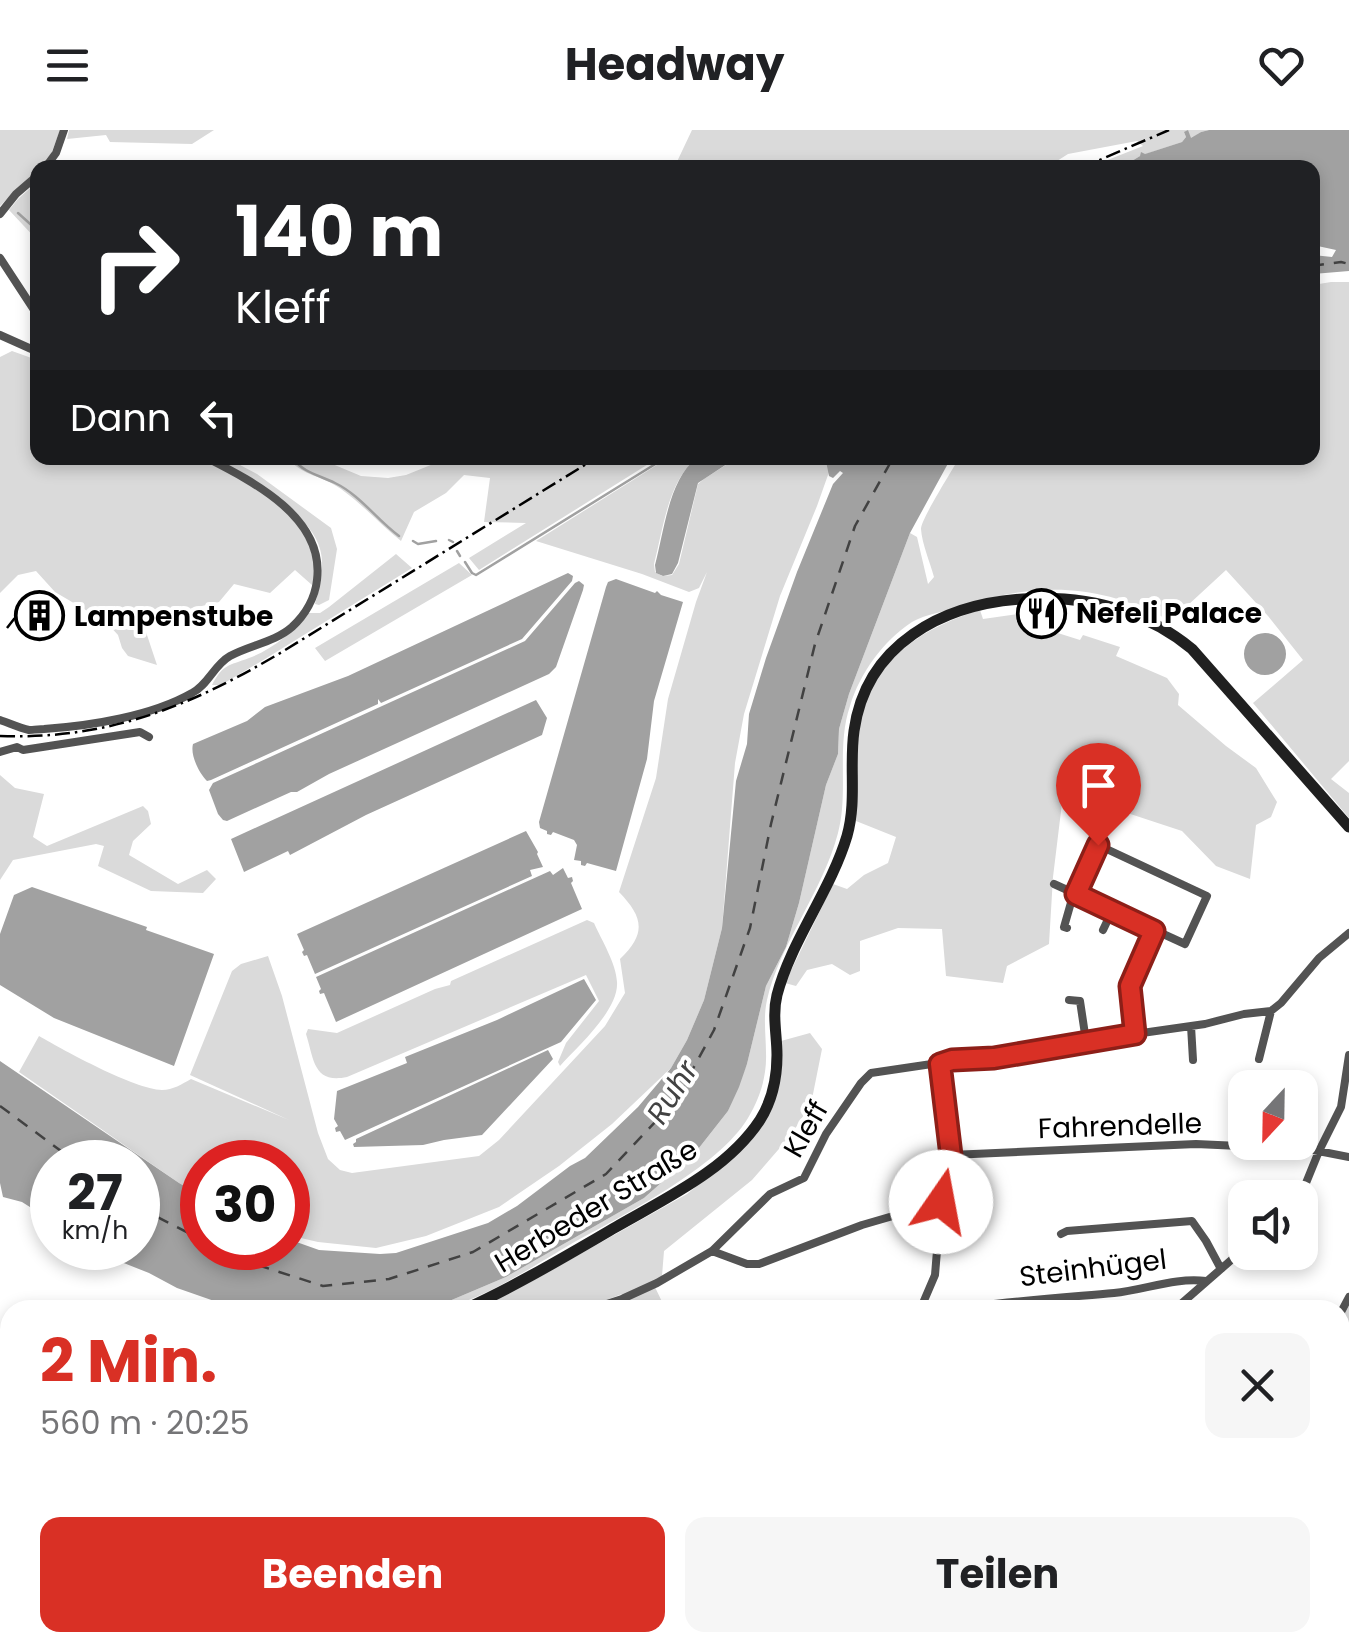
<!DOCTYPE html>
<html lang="de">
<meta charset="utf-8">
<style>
body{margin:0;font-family:Poppins,sans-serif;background:#f6f6f6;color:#202124;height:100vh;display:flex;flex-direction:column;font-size:38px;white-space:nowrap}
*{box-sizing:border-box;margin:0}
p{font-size:32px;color:#757577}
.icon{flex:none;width:55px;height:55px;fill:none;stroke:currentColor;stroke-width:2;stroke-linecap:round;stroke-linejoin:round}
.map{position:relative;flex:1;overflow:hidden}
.details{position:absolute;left:0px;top:1170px;width:1350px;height:352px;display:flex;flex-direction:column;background:#fff;border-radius:30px 30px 0 0;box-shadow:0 5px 15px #0003}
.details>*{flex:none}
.banner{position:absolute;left:30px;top:30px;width:1290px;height:305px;border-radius:20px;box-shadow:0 5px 15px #0003;background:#202124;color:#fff;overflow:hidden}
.needle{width:65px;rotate:202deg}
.fabs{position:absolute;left:1228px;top:940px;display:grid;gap:20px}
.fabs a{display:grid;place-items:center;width:90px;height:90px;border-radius:20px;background:#fff;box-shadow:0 5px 15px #0003;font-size:50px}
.speed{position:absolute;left:30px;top:1010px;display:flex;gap:20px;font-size:50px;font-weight:700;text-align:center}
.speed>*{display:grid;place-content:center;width:130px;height:130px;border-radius:50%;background:#fff;box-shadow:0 5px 15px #0003;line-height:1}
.speed small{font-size:25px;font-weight:400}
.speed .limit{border:15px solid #d22;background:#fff;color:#111}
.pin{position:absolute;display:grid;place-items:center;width:85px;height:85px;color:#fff;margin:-102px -42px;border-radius:50% 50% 50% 0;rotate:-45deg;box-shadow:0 0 10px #0007}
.pin .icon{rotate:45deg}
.me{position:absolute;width:110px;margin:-55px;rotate:12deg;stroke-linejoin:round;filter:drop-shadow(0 0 8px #0008)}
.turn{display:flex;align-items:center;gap:35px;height:210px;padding:0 40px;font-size:45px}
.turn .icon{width:130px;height:130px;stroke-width:2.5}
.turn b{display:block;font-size:70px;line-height:85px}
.then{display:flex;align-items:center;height:95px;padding:0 40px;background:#0003;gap:20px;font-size:38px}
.round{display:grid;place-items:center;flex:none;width:105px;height:105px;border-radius:20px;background:#f6f6f6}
.headline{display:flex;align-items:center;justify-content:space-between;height:170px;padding:0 40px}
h1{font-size:60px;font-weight:700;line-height:75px;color:#d93025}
.action{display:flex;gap:20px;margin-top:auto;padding:20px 40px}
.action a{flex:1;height:115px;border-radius:20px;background:#d93025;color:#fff;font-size:40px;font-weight:700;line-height:115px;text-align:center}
.action a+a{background:#f6f6f6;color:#202124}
header{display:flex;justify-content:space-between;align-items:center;height:130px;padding:0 40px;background:#fff;font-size:45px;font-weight:700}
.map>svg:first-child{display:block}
.green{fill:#dadada}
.water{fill:#a1a1a1}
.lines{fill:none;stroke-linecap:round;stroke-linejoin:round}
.stream{stroke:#a1a1a1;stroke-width:2.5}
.ferry{stroke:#424242;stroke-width:2.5;stroke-dasharray:12 10;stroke-linecap:butt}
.minor{stroke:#535353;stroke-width:8}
.secondary{stroke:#202020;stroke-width:11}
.rail{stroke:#000;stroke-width:2.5;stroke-dasharray:15 5 2.5 5;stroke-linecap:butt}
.route-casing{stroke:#8d1f18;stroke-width:25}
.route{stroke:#d93025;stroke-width:18}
.labels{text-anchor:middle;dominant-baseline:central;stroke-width:8;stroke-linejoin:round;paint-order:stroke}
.poi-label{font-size:28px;font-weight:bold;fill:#000;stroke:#fff;text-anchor:start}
.street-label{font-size:28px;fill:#000;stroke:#fff}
.water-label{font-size:30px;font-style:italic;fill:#424242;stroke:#fff}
</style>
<header><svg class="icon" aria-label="menu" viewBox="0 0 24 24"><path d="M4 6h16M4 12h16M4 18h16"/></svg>Headway<svg class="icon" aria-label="heart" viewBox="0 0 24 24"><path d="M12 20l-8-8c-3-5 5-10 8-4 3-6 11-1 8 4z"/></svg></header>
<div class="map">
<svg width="1349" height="1522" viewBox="0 0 1349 1522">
<rect width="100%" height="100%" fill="#fff"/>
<!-- green -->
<path class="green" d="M 0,0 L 60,0 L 50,27 L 0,76 Z
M 69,0 L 214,0 L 192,14 L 110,12 L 106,5 L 67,9 Z
M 692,0 L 1209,0 L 1201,2 L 1191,9 L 1184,2 L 1186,7 L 1182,12 L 1140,26 L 1122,37 L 1090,37 L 1143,16 L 1137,11 L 1068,24 L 1046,38 L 674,38 Z
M 37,52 L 33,60 L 37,67 L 37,110 L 9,80 L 18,69 Z
M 1331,152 L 1349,152 L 1349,631 L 1331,649 L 1349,663 L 1349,688 L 1253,573 L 1303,530 L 1268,486 L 1226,440 L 1187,476 L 1174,476 L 1167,489 C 1096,453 1038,452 962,476 C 947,481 926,484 912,492 C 883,511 860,543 850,576 C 836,617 849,662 838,703 C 823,761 780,813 767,870 C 763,888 766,905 766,923 C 767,946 760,968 748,988 C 719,1037 622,1086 571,1114 C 535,1135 468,1180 428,1180 L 506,1147 L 644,1068 L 695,1023 L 728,981 L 747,934 L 766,856 L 786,817 L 799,773 L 826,655 L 838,624 L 839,599 L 849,564 L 910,403 L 917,407 L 928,454 L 934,447 C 930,432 922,414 921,399 C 921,389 952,341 959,328 L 1254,328 L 1257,333 L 1270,328 L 1312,328 L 1313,155 Z
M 12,221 L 37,230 L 38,328 L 202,328 L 249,353 L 272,370 L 299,396 L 307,407 L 316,439 L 312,455 L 295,440 L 270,463 L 234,454 L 219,472 L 142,490 L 157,535 L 128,526 L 122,518 L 118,505 L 106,492 L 55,462 L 36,441 L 18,445 L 0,463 L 0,227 Z
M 213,328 L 227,328 L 257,344 L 331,398 L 337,419 L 329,470 L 319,475 L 315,474 C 320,457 325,436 320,419 C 310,381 244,347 213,328 Z
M 287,328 L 318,328 L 361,346 L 388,348 L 406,345 L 448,328 L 658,328 L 479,440 L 469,428 L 526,393 L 484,392 L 490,348 L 464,345 L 446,363 L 414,382 L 401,411 C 380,394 362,374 341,359 C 320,344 306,348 287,328 Z
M 668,328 L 697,328 C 668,350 663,400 654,434 L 655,442 L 662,446 L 672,445 L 679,434 L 698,354 L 704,349 L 737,328 L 834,328 L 817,376 L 780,466 L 744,584 L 735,633 L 722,798 L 704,870 L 687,910 L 671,938 L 612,994 L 559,1036 L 499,1077 L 426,1106 L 376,1118 L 318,1112 L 288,1105 L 288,1032 L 202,1032 L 202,1066 L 179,1053 L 19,942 L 39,906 C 65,921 134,959 162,960 C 173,960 182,954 191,949 L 289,990 L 190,945 L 232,841 L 241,834 L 268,826 L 282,866 L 318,1003 L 328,1029 L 340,1040 L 352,1043 L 479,1026 L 499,1010 L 605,896 L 625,863 L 620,829 C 647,803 643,787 619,762 L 656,648 L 668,569 L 696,472 L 707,442 L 699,458 L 689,462 L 642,444 L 536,411 Z
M 396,424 L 412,438 L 265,529 L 221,555 L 212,555 C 223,534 228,536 249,528 C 271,520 294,502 308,483 L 320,483 L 329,477 Z
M 459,433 L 472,445 L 325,531 L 315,518 Z
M 980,480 L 983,489 L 1025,483 L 1026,493 L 1080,510 L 1083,505 L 1120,517 L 1116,526 L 1167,548 L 1179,564 L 1178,575 L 1226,616 L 1256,638 L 1277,672 L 1271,687 L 1256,695 L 1250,749 L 1216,736 L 1182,701 L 1100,674 L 1062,673 L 1053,747 L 1049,814 L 1007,836 L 1003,853 L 946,846 L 942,799 L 898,798 L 860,811 L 860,841 L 850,845 L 832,834 L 807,840 L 796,856 L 785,853 L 833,754 L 847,759 L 864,745 L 888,733 L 896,707 L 856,691 C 858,663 855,634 858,606 C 867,534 916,500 980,480 Z
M 0,645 L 15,658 L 44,664 L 33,707 L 47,716 L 143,676 L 148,681 L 151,694 L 133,711 L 129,725 L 178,754 L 207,740 L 216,749 L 203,763 L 151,761 L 98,736 L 104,716 L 96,714 L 13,730 L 0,750 Z
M 587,790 L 594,793 C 602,811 616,833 617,852 C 619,880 578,916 560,936 L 558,932 L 566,913 L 599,871 L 586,845 L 347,947 C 313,954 314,929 306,904 L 308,899 L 337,903 L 435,859 L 450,855 L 451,851 Z
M 810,903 L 822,919 L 811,974 L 791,1005 L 752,1050 L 664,1121 L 662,1146 L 653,1153 L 666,1180 L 627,1180 L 622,1164 L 579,1180 L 474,1180 L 534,1150 L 687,1064 L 729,1030 L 762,997 L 781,911 Z
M 1349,1176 L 1349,1291 L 1347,1281 L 1340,1283 L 1340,1191 Z
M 10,1280 L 10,1358 L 0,1358 L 0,1281 Z
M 10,1425 L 10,1512 L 184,1513 L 209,1522 L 0,1522 L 0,1426 Z
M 346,1513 L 346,1512 L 734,1513 L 700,1522 L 413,1522 L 410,1520 L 365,1522 Z"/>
<!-- water -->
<path class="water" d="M 1188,0 L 1191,8 L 1201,2 L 1209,0 L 1349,0 L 1349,141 L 1313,144 L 1313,125 L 1332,127 L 1336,120 L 1313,115 L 1312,38 L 1122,37 L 1140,26 L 1141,22 L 1145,24 L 1182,12 L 1186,7 L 1184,2 Z
M 697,328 L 736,328 L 698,353 L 678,433 L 672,444 L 663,446 L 656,443 L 655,435 C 664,402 669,348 697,328 Z
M 828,328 L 951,328 L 910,403 L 849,564 L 839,599 L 838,624 L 826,655 L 799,773 L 786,817 L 766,856 L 747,934 L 739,957 L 728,981 L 695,1023 L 644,1068 L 506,1147 L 428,1180 L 240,1180 L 177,1158 L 149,1143 L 101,1124 L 90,1118 L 138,1118 L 138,1032 L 52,1032 L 52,1091 L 22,1072 L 3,1067 L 0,1053 L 0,931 L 179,1053 L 202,1066 L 202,1118 L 288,1118 L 288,1109 L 319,1120 L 380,1124 L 396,1123 L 488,1093 L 517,1076 L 570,1036 L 585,1028 L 638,977 L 671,938 L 687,910 L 704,870 L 722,798 L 736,651 L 747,614 L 749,584 L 766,528 L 797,442 L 833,354 L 843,343 L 840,341 L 833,348 L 829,346 L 826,331 Z
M 568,443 L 573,446 L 572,451 L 522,509 L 381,573 L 378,569 L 378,574 L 211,650 L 207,651 C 199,643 190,625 193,614 L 247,591 L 265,577 L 348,546 Z
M 616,449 L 655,463 L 657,461 L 661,465 L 683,472 L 654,571 L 647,629 L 616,741 L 587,733 L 585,736 L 581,735 L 581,731 L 574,730 L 577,715 L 574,710 L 553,702 L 551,705 L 547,704 L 547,701 L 540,698 L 539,692 L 606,457 L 608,452 Z
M 579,451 L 584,455 L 583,460 L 556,537 L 549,544 L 329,644 L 297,662 L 291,662 L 227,691 L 223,690 L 218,684 L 209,660 L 213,653 L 525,511 L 575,453 Z
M1244 524a21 21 0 1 1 42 0a21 21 0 1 1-42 0Z
M 536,570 L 547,588 L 542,605 L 366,685 L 290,725 L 288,721 L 244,742 L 231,709 Z
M 526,701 L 538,722 L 537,724 L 543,737 L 530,740 L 532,746 L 315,844 L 307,825 L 304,826 L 302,822 L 304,820 L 297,804 Z
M 563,738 L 568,748 L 572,747 L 573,751 L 571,753 L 582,779 L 336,892 L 324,863 L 320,864 L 319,861 L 321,859 L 316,847 L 550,741 L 553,745 Z
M 32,757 L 147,797 L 146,800 L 214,824 L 174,936 L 54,888 L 0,855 L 0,804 L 14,765 Z
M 584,849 L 596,870 L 561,912 L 345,1010 L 340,1001 L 336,1002 L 335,998 L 338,996 L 334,989 L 337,961 L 407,933 L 405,927 L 497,890 Z
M 548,920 L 553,929 L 482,1005 L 444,1010 L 423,1015 L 354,1017 L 353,1014 L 356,1012 L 356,1009 Z"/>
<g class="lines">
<!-- stream -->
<path class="stream" d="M 18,83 L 38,101
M 293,328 C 303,343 319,345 335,353 C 360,365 377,390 399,406
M 449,410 L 453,412
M 413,411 L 418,414 L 436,411
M 457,421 L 460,426
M 465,432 L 472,443 L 476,445 L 665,328
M 0,1259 L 10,1259"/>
<!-- ferry -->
<path class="ferry" d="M 1312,136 L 1341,132 L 1349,134
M 0,976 L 76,1032
M 138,1077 L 202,1110
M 217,1118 L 242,1130 L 323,1156 L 389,1149 L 473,1122 L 606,1044 L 676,970 L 714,900 L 750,798 L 771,694 L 815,514 L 855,396 L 893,328"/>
<!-- minor -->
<path class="minor" d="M 45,38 L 56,23 L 64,0
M 0,84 L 16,64 L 38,45
M 0,128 L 38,186
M 0,205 L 38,222
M 0,590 C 9,593 20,598 29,600 C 30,600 42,599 44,599 C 90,596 152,586 192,563 C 208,555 214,535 230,526 C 250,515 275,512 292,497 C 305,485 315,468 317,450 C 325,388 254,352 207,328
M 0,622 L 17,617 L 23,620 L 140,602 L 149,607
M 1098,715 L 1207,766 L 1185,814 L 1076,764 Z
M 1054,754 L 1076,764 L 1072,769 L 1064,797 L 1067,798
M 1103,800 L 1112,781
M 1069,870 L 1080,871 L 1086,911
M 1191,896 L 1193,930
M 1135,904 L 1130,856 L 1154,801
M 1259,929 L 1271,881
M 951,1025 L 1196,1014 L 1308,1019 L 1349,1027
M 1297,1068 L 1306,1053 L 1319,1021 L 1341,977 L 1349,925
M 1061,1104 L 1067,1101 L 1192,1091 L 1206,1111 L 1221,1139
M 712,1121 L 747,1134 L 759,1134 L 862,1095 L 941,1072
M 588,1180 L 622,1169 L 657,1153 L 712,1121 L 770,1064 L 804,1048 L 826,1004 L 861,953 L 871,943 L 952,931 L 994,928 L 1086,911 L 1205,894 L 1244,884 L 1271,881 L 1281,873 L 1319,828 L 1349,803
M 920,1180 L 935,1145 L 941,1072 L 952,1034 L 940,934
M 944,1180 C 1001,1172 1057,1168 1114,1163 C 1145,1160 1175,1147 1206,1151
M 1174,1180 L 1245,1118
M 1340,1184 L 1349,1167
M 1340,1287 L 1349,1285
M 0,1362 L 10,1362
M 1340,1450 L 1349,1429
M 336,1512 L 354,1522
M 284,1522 L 293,1512
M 965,1522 L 971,1512
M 1305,1522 L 1310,1512"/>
<!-- secondary -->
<path class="secondary" d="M 463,1180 C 516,1156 566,1126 616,1097 C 666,1068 727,1040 760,990 C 772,971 777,947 777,925 C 777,905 772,885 777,865 C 791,811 831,760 847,706 C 857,671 849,636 854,601 C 866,514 943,474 1023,469 C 1086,465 1143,479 1192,519 L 1349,697
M 0,1274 L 10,1273"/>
<!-- rail -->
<path class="rail" d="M 1081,38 L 1169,0
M 7,498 L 14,489 L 35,472
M 0,606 C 108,610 191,576 282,522 L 596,328"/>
</g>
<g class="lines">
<defs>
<path id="route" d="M 941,1072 L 952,1034 L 940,934 L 952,930 L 994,928 L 1135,904 L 1130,856 L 1154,801 L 1076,764 L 1098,715"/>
</defs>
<!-- route casing -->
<use href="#route" class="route-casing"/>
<!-- route -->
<use href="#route" class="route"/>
</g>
<!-- icons -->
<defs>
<symbol id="restaurant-ring" viewBox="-11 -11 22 22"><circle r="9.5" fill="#fff" stroke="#000" stroke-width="1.5"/><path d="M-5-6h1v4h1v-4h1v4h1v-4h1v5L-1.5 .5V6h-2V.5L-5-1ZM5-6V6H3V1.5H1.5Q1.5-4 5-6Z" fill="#000"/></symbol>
<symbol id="building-ring" viewBox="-11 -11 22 22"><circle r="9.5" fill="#fff" stroke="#000" stroke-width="1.5"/><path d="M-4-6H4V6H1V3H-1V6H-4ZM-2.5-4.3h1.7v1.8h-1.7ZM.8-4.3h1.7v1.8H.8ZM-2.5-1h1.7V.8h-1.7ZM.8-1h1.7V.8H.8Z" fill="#000"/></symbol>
</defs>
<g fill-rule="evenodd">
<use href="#restaurant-ring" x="1014" y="456" width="55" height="55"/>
<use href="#building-ring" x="12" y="458" width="55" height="55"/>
</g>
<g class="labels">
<!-- poi labels -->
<g class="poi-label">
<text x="1076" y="483">Nefeli Palace</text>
<text x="74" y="486">Lampenstube</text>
</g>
<!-- street labels -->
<g class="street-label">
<text transform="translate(1120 996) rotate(-2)">Fahrendelle</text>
<text transform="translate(806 999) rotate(-60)">Kleff</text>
<text transform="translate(596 1076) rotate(-31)">Herbeder Straße</text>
<text transform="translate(1093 1138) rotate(-7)">Steinhügel</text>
</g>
<!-- water labels -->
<g class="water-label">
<text transform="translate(672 962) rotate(-58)">Ruhr</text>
</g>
</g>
</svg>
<div class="fabs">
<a><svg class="needle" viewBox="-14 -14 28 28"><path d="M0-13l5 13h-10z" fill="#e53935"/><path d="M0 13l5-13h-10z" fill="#757577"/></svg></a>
<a><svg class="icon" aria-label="sound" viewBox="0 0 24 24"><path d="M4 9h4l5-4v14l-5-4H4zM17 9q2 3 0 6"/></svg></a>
</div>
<div class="speed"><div>27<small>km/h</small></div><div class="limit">30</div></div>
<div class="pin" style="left:1098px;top:715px;background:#d93025"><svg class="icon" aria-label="arrive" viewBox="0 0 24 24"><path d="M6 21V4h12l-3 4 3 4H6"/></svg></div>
<svg class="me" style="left:941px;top:1072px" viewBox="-20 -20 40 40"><circle r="19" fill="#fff"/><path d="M0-13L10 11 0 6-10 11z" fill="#d93025"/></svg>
<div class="banner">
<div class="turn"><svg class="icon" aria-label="right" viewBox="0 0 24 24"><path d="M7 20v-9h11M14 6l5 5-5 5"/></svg><div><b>140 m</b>Kleff</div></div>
<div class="then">Dann<svg class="icon" aria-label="left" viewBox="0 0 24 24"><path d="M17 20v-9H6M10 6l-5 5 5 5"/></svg></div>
</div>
<section class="details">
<div class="headline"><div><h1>2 Min.</h1><p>560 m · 20:25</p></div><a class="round"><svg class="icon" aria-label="close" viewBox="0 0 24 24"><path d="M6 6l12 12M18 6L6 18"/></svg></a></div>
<div class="action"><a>Beenden</a><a>Teilen</a></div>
</section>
</div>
